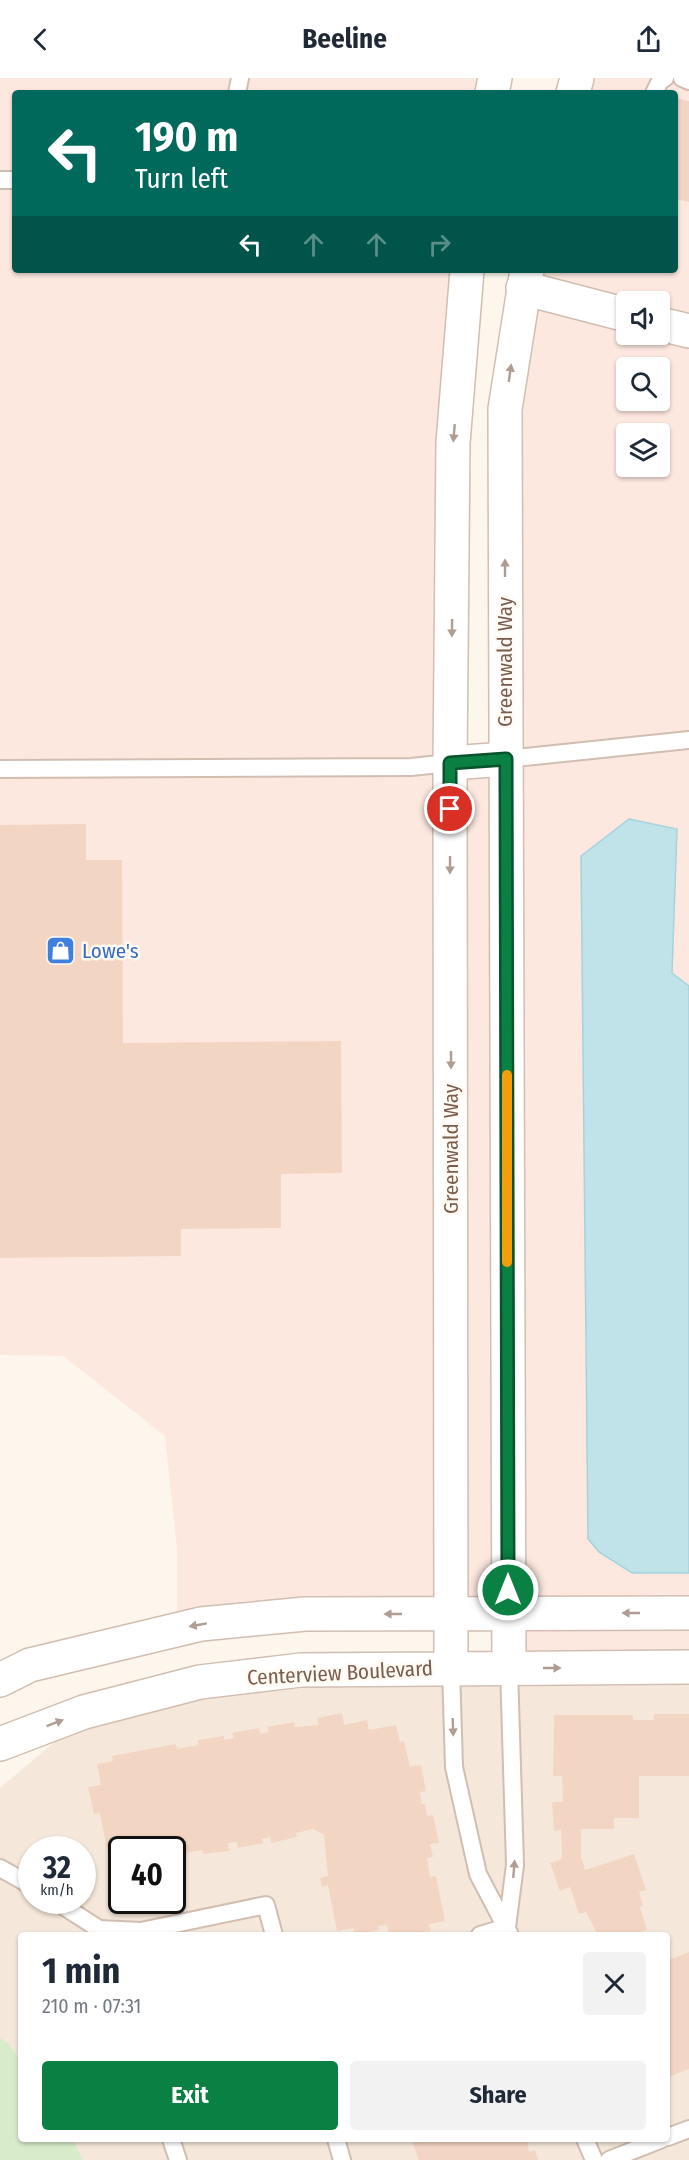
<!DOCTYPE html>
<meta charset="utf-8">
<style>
body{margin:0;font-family:"Fira Sans Condensed",sans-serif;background:#f2f2f3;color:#1f2937;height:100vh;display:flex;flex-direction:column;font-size:22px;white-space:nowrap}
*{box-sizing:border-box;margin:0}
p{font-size:20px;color:#747a83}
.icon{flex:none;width:33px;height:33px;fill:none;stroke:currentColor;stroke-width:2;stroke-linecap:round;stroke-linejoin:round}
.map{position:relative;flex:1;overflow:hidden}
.details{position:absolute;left:18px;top:1854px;width:652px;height:210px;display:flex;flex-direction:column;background:#fff;border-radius:6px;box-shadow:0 2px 4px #0004}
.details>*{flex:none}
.top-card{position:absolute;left:12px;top:12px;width:666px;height:183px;border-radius:6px;box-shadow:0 2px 4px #0004;background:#00695c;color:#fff;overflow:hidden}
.buttons{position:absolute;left:616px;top:213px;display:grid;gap:12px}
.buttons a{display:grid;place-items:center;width:54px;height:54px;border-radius:6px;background:#fff;box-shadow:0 2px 4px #0004;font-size:30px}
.speed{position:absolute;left:18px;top:1758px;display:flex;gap:12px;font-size:30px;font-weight:700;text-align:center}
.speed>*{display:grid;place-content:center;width:78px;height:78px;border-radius:50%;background:#fff;box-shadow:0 2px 4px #0004;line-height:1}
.speed small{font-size:15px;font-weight:400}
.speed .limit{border:3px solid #111;border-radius:9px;background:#fff;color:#111}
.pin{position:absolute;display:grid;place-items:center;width:51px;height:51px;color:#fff;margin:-26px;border:3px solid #fff;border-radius:50%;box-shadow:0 2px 6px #0007}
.me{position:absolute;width:66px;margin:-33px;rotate:0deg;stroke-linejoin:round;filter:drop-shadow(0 0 4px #0008)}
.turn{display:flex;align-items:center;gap:21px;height:126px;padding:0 24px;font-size:27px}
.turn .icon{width:78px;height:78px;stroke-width:2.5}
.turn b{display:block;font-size:42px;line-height:51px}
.lanes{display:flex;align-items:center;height:57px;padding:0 24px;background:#0003;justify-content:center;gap:30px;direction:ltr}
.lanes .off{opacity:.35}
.round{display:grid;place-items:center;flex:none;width:63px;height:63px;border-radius:6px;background:#f2f2f3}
.headline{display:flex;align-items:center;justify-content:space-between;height:102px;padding:0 24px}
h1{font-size:36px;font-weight:700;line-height:45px}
.action{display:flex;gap:12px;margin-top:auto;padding:12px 24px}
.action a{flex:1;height:69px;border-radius:6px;background:#0b8043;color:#fff;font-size:24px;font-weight:700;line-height:69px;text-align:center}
.action a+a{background:#f2f2f3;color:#1f2937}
header{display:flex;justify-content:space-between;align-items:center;height:78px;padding:0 24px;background:#fff;font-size:27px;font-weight:700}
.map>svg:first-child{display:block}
.residential{fill:#f5e8da;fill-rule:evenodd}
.commercial{fill:#fde8e0;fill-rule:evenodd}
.green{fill:#d8ecc9}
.water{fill:#bfe3e8;stroke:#a5d3da;stroke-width:1.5}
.building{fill:#f3d5c3}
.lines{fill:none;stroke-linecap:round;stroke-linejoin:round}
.service-casing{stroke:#d1beb0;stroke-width:20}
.minor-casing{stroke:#d1beb0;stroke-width:36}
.tertiary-casing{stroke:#d1beb0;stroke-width:36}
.service{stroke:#fff;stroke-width:16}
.minor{stroke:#fff;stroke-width:33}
.tertiary{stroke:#fff;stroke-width:33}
.oneway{fill:#af9d94}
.route-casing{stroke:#07532c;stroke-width:15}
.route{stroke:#0b8043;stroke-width:10}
.slow{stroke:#f59e0b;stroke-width:10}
.labels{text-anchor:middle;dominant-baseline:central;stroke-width:5;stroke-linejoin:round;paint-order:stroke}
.street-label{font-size:21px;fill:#7a5c4d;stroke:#fffaf3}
.shop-label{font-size:21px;fill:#366cbe;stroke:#fffaf3;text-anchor:start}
</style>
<header><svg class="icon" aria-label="back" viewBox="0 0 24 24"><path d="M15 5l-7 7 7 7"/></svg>Beeline<svg class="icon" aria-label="share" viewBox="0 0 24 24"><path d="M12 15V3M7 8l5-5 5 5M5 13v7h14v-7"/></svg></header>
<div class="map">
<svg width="689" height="2082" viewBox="0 0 689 2082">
<rect width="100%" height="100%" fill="#fdf6ec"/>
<!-- residential -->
<path class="residential" d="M 689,1607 L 689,2082 L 83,2082 L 73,2061 L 668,2061 L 668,1857 L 21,1857 L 21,1982 L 8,1965 L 0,1960 L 0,1710 L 57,1662 L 88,1650 L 203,1621 L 302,1610 ZM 32,1772 L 82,1772 L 82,1822 L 32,1822 ZM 122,1772 L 172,1772 L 172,1822 L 122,1822 Z"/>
<!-- commercial -->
<path class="commercial" d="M 0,0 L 479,0 L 476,15 L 15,15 L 15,192 L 452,192 L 436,1519 L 304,1519 L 199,1528 L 177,1534 L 177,1470 L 165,1358 L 63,1278 L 0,1277 Z
M 593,0 L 689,0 L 689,235 L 660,228 L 660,224 L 644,223 L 542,197 L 543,192 L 675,192 L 675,15 L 589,15 Z
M 535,231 L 689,271 L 689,908 L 672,896 L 677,751 L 632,1495 L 689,1495 L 689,1517 L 523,1518 L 520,332 ZM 627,290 L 660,290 L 660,322 L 627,322 ZM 627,356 L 660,356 L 660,388 L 627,388 Z
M 490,699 L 493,1518 L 467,1518 L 466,701 Z
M 689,1552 L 689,1572 L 524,1573 L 524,1553 Z"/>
<!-- green -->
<path class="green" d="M 0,1960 L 8,1965 L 21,1982 L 21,2061 L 73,2061 L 83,2082 L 0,2082 Z"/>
<!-- water -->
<path class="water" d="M 629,741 L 677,751 L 672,895 L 689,908 L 689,1495 L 632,1495 L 599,1474 L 588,1461 L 581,778 Z"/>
<!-- building -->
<path class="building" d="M 675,20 L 689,23 L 689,124 L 675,121 Z
M 86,746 L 86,782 L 122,782 L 123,965 L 341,963 L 342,1095 L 281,1096 L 281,1150 L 181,1151 L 181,1178 L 0,1180 L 0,747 Z
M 342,1635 L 344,1647 L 367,1642 L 369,1652 L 396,1647 L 400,1664 L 404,1663 L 410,1689 L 421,1687 L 426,1713 L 420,1714 L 422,1726 L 425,1726 L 427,1738 L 433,1737 L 439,1765 L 430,1766 L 433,1779 L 427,1780 L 430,1799 L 436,1798 L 445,1843 L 429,1846 L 431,1853 L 389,1857 L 387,1847 L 378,1848 L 379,1852 L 356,1857 L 353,1850 L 337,1853 L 328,1807 L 322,1809 L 320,1800 L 328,1798 L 324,1757 L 313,1751 L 296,1755 L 297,1759 L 271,1765 L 270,1759 L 262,1761 L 263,1765 L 238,1770 L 237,1764 L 228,1765 L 229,1773 L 203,1776 L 202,1772 L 172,1777 L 172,1772 L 122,1772 L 122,1788 L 116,1789 L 112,1771 L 107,1772 L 100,1735 L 94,1736 L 88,1709 L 101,1707 L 97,1686 L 113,1683 L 112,1678 L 176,1666 L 177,1671 L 198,1667 L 198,1662 L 224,1658 L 224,1662 L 234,1660 L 232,1655 L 259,1650 L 260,1656 L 269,1654 L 267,1649 L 294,1644 L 295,1649 L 319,1647 L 317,1640 Z
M 654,1636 L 689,1636 L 689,1698 L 639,1698 L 639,1740 L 614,1740 L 614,1751 L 581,1751 L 581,1778 L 585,1792 L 634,1776 L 646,1812 L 639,1814 L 643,1827 L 640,1829 L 647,1852 L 632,1857 L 598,1857 L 586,1834 L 579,1836 L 570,1809 L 560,1813 L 550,1785 L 562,1781 L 561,1752 L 554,1753 L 552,1724 L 563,1724 L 562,1698 L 553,1698 L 554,1637 L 633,1637 L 633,1642 L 654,1642 Z
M 689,1874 L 689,1991 L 668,1999 L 668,1882 Z
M 415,2061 L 527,2061 L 529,2074 L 535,2072 L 538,2082 L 419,2082 L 412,2063 Z"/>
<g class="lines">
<defs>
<path id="service" d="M 682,0 L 689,3
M 237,15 L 240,0
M 654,15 L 660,3 L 665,0
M 0,102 L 15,102
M 506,681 L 689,662
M 0,691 L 411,689 L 450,685
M 451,1590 L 454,1689 L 478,1796 L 510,1857
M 0,1790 L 32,1808
M 54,1822 L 99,1851 L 141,1853 L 266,1827 L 274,1857
M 507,1849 L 515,1787 L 509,1590
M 480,1857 L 507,1849
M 668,2059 L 689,2051
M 171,2061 L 178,2082
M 336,2061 L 342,2082
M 585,2061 L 594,2082
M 609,2082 L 662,2061"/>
<path id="minor" d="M 523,210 L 627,237
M 660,246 L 689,253
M 450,685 L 506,681"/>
<path id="tertiary" d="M 492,15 L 495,0
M 573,15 L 577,0
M 451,1590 L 450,685 L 453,365 L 467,192
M 509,1590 L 505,331 L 527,192
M 0,1602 L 30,1587 L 201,1546 L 305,1536 L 689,1535
M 0,1666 L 84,1634 L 200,1604 L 301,1592 L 689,1589"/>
</defs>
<!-- service casing -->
<use href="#service" class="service-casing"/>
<!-- minor casing -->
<use href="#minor" class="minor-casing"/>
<!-- tertiary casing -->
<use href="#tertiary" class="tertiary-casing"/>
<!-- service -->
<use href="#service" class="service"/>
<!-- minor -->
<use href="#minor" class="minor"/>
<!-- tertiary -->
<use href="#tertiary" class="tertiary"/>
</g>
<!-- one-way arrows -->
<defs><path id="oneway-solid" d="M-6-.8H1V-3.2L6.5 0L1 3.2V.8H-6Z" transform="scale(1.5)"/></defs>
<g class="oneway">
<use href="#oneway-solid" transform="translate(510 295) rotate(-82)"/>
<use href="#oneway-solid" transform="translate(454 355) rotate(95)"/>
<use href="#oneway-solid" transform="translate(505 490) rotate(-90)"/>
<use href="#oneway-solid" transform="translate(452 550) rotate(91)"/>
<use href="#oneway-solid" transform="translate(450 787) rotate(90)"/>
<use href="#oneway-solid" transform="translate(451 982) rotate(90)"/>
<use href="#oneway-solid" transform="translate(631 1535) rotate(180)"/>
<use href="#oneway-solid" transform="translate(393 1536) rotate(180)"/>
<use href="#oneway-solid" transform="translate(198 1547) rotate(170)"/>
<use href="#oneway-solid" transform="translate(552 1590)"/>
<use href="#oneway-solid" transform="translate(55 1645) rotate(-21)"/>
<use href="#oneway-solid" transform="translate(453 1649) rotate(88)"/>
<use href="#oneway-solid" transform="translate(514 1791) rotate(-85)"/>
</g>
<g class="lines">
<defs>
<path id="route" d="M 450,731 L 450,685 L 506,681 L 508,1512"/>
</defs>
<!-- route casing -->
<use href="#route" class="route-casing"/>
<!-- route -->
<use href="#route" class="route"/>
<!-- slow -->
<path class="slow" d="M 507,997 L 507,1184"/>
</g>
<!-- icons -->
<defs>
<symbol id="shop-square" viewBox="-11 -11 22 22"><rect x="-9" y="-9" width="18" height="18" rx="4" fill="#3f7fe0" stroke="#fffaf3"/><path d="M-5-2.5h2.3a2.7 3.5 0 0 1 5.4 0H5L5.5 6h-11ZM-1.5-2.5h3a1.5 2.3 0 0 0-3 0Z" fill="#fff"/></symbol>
</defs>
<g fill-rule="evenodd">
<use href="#shop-square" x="44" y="856" width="33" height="33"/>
</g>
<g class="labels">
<!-- street labels -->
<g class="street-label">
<text transform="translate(505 584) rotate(-90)">Greenwald Way</text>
<text transform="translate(451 1071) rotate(-90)">Greenwald Way</text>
<text transform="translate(340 1595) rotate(-3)">Centerview Boulevard</text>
</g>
<!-- shop labels -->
<g class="shop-label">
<text x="82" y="873">Lowe's</text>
</g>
</g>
</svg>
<div class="buttons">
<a><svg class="icon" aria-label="sound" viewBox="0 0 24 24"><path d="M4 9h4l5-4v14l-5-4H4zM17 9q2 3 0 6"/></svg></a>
<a><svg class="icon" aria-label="search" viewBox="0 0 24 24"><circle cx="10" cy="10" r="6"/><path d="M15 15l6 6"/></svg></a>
<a><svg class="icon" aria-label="layers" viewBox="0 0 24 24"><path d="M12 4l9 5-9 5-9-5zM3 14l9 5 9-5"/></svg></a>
</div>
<div class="speed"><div>32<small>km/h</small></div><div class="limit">40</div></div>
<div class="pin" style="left:450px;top:731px;background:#d93025"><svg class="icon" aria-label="arrive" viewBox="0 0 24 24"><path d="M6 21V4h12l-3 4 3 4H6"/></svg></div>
<svg class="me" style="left:508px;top:1512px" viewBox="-20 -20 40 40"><circle r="17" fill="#0b8043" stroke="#fff" stroke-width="3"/><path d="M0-11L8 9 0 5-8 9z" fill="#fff"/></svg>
<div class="top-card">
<div class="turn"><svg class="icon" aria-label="left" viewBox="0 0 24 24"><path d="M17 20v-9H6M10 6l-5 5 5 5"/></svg><div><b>190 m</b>Turn left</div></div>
<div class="lanes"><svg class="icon" aria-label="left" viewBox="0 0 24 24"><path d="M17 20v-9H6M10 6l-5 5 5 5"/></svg><svg class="icon off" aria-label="ahead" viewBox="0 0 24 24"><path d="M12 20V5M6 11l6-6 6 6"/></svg><svg class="icon off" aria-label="ahead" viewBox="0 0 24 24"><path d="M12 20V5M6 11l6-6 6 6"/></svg><svg class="icon off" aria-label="right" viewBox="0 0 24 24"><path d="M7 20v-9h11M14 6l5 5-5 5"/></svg></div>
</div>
<section class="details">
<div class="headline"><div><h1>1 min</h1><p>210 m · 07:31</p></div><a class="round"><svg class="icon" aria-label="close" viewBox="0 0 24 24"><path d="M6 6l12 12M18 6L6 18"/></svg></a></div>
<div class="action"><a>Exit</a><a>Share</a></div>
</section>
</div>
